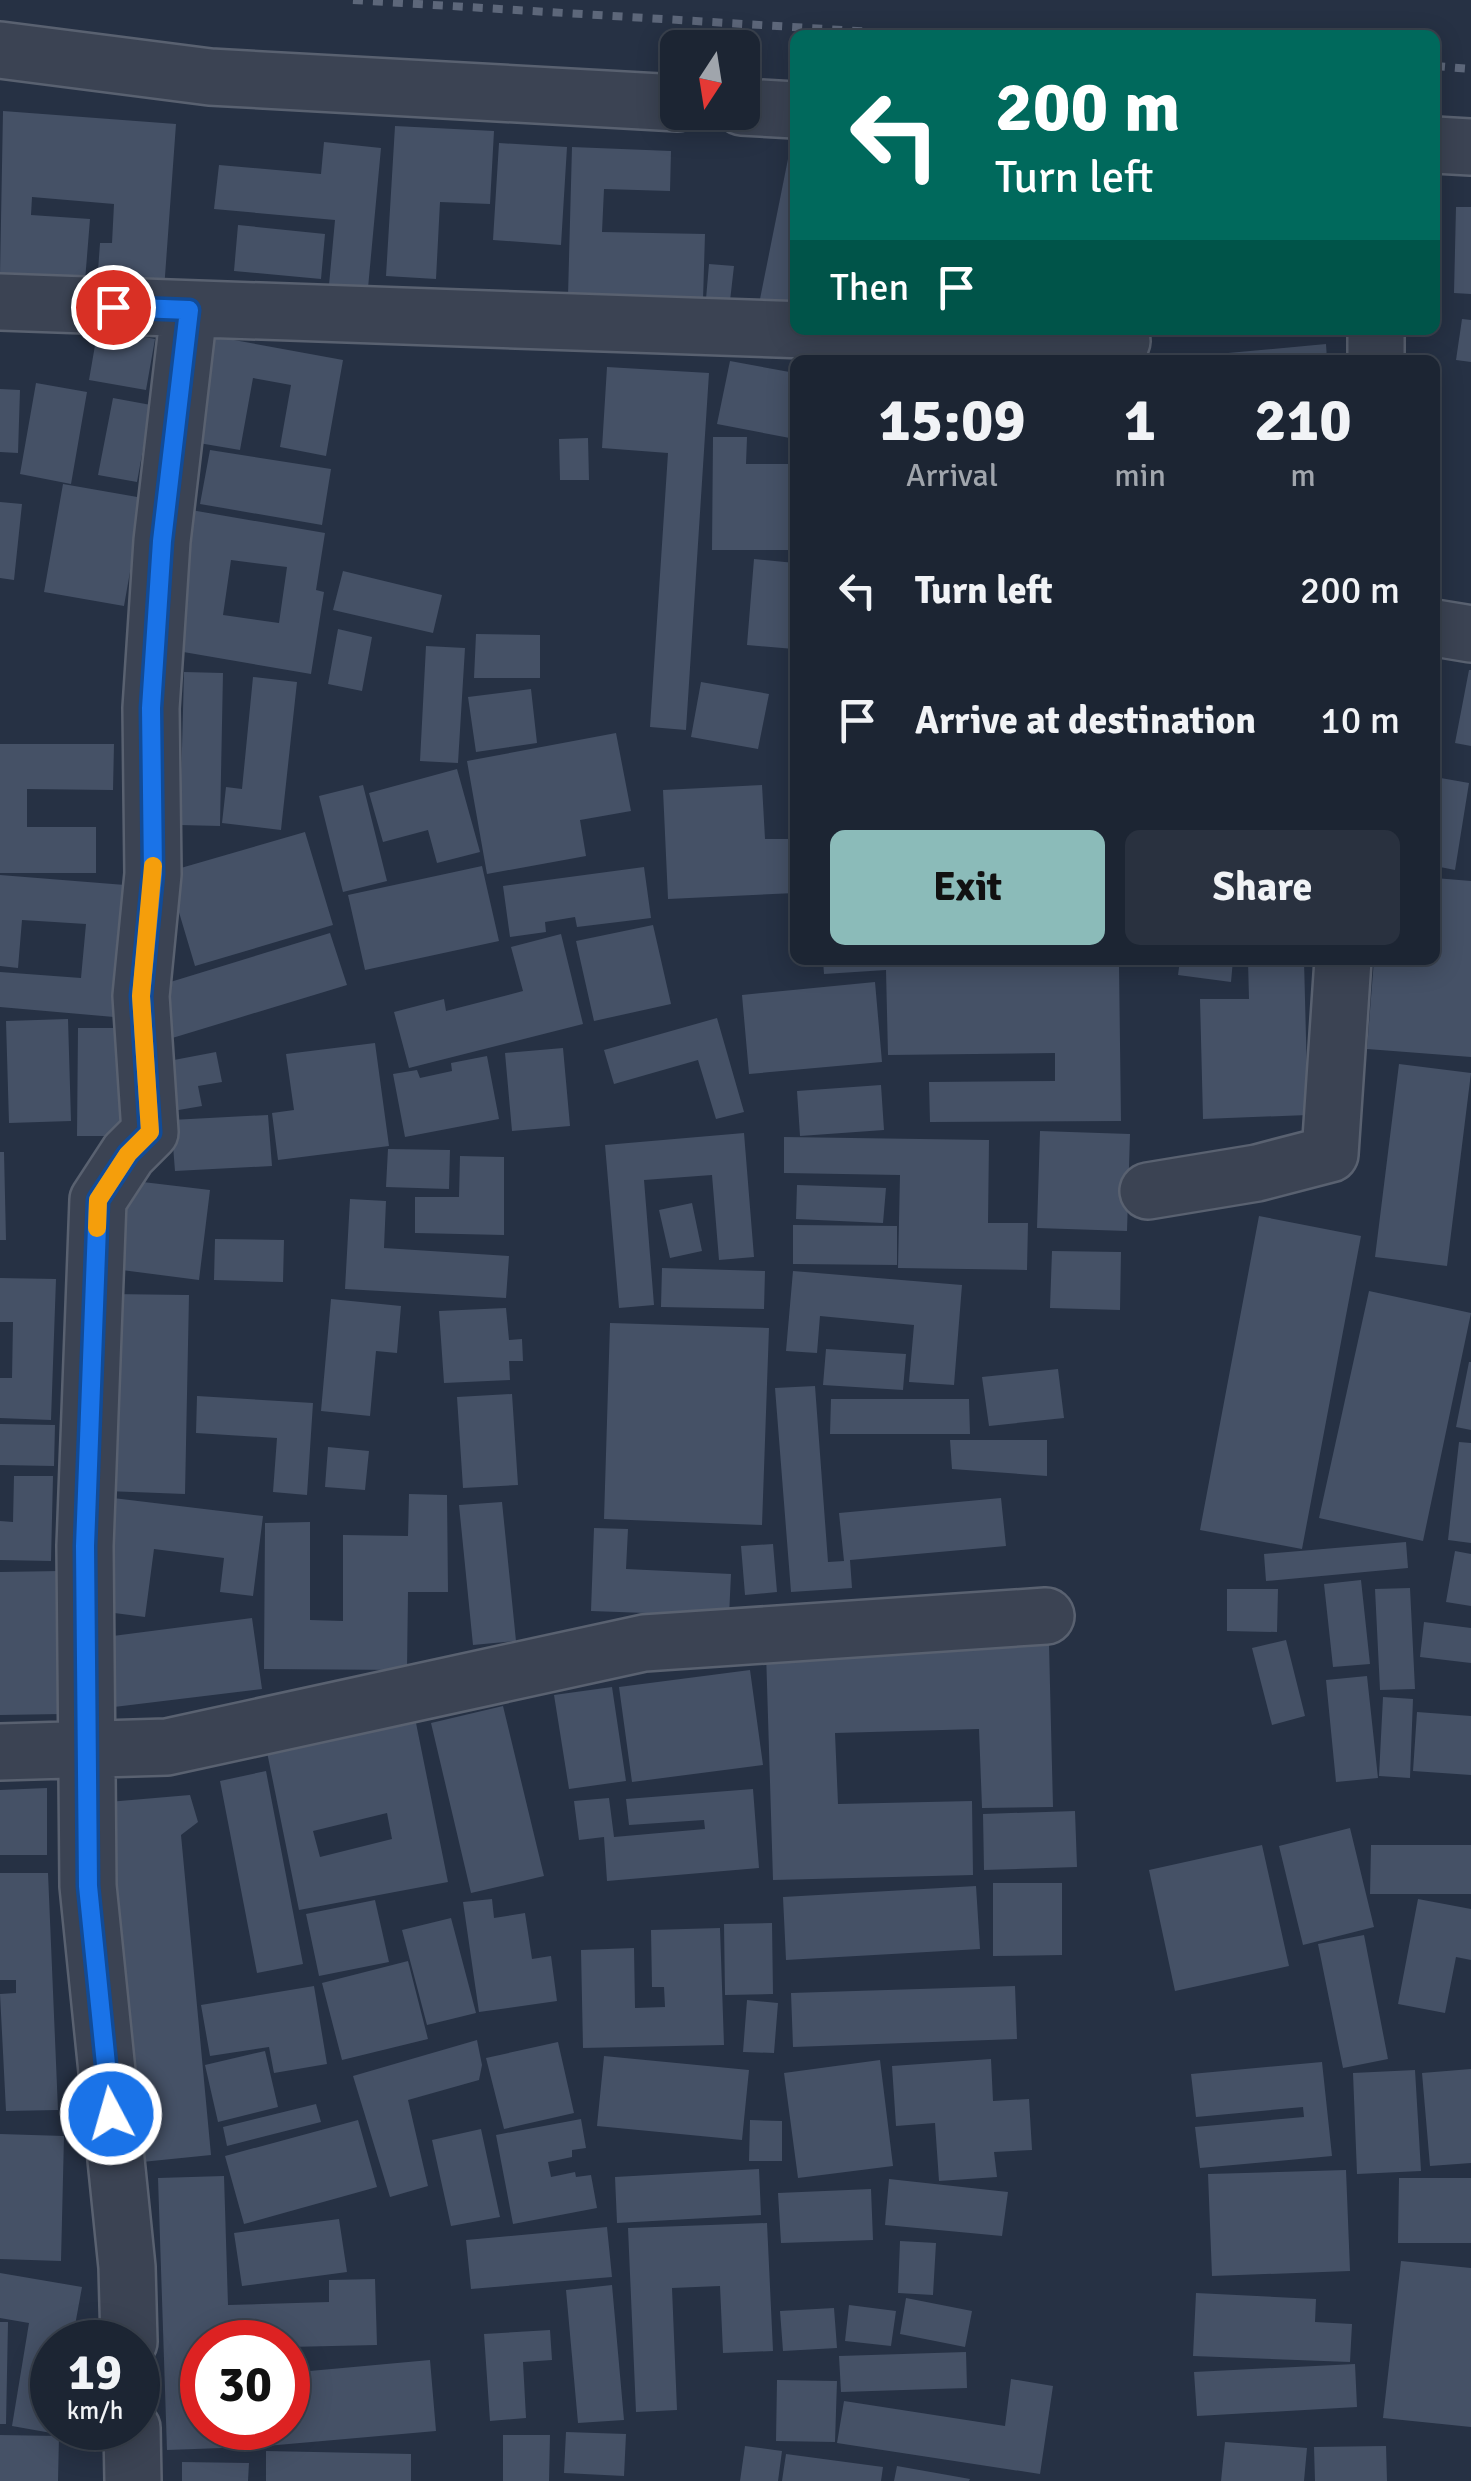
<!DOCTYPE html>
<style>
body{margin:0;font-family:Signika,sans-serif;background:#29313f;color:#f1f3f6;height:100vh;display:flex;flex-direction:column;font-size:38px;white-space:nowrap}
*{box-sizing:border-box;margin:0}
p{font-size:32px;color:#a0a5ac}
.icon{flex:none;width:55px;height:55px;fill:none;stroke:currentColor;stroke-width:2;stroke-linecap:round;stroke-linejoin:round}
.map{position:relative;flex:1;overflow:hidden}
.drawer{position:absolute;left:790px;top:355px;width:650px;height:610px;display:flex;flex-direction:column;background:#1c2533;border-radius:15px;box-shadow:0 5px 25px #0003,0 0 0 2px #3a424e}
.drawer>*{flex:none}
.banner{position:absolute;left:790px;top:30px;width:650px;height:305px;border-radius:15px;box-shadow:0 5px 25px #0003,0 0 0 2px #3a424e;background:#00695c;color:#fff;overflow:hidden}
.needle{width:65px;rotate:192deg}
.buttons{position:absolute;left:660px;top:30px;display:grid;gap:20px}
.buttons a{display:grid;place-items:center;width:100px;height:100px;border-radius:15px;background:#1c2533;box-shadow:0 5px 25px #0003,0 0 0 2px #3a424e;font-size:50px}
.speed{position:absolute;left:30px;top:2320px;display:flex;gap:20px;font-size:50px;font-weight:700;text-align:center}
.speed>*{display:grid;place-content:center;width:130px;height:130px;border-radius:50%;background:#1c2533;box-shadow:0 5px 25px #0003,0 0 0 2px #3a424e;line-height:1}
.speed small{font-size:25px;font-weight:400}
.speed .limit{border:15px solid #d22;background:#fff;color:#111}
.pin{position:absolute;display:grid;place-items:center;width:85px;height:85px;color:#fff;margin:-42px;border:5px solid #fff;border-radius:50%;box-shadow:0 2px 10px #0007}
.me{position:absolute;width:110px;margin:-55px;rotate:354deg;stroke-linejoin:round;filter:drop-shadow(0 0 8px #0008)}
.turn{display:flex;align-items:center;gap:35px;height:210px;padding:0 40px;font-size:45px}
.turn .icon{width:130px;height:130px;stroke-width:2.5}
.turn b{display:block;font-size:70px;line-height:85px}
.then{display:flex;align-items:center;height:95px;padding:0 40px;background:#0003;gap:20px;font-size:38px}
.eta{display:flex;justify-content:space-evenly;align-items:center;height:170px;text-align:center}
.eta b{font-size:60px;font-weight:800;line-height:70px}
.button{display:flex;gap:20px;margin-top:auto;padding:20px 40px}
.button a{flex:1;height:115px;border-radius:15px;background:#8bbbb9;color:#111;font-size:40px;font-weight:800;line-height:115px;text-align:center}
.button a+a{background:#29313f;color:#f1f3f6}
ul{padding:0;list-style:none}
li{display:flex;align-items:center;gap:30px;height:130px;padding:0 40px}
li div{flex:1}
li b{display:block;font-size:38px}
li em{font-style:normal}
.map>svg:first-child{display:block}
.building{fill:#455166;fill-rule:evenodd}
.lines{fill:none;stroke-linecap:round;stroke-linejoin:round}
.minor-casing{stroke:#596170;stroke-width:60}
.minor{stroke:#3b4353;stroke-width:55}
.rail{stroke:#5d677a;stroke-width:8;stroke-dasharray:10 10;stroke-linecap:butt}
.route-casing{stroke:#114b97;stroke-width:25}
.route{stroke:#1a73e8;stroke-width:18}
.slow{stroke:#f59e0b;stroke-width:18}
</style>
<div class="map">
<svg width="1471" height="2481" viewBox="0 0 1471 2481">
<rect width="100%" height="100%" fill="#263144"/>
<!-- building -->
<path class="building" d="M 3,111 L 176,124 L 164,290 L 97,285 L 100,243 L 112,243 L 114,204 L 32,197 L 31,215 L 90,219 L 85,281 L 0,275 Z
M 395,126 L 494,131 L 490,204 L 440,202 L 436,279 L 386,276 Z
M 324,142 L 381,148 L 368,288 L 329,285 L 335,220 L 214,209 L 219,165 L 321,174 Z
M 499,143 L 567,147 L 561,245 L 493,240 Z
M 572,147 L 671,151 L 670,191 L 604,189 L 602,232 L 705,234 L 703,300 L 568,296 Z
M 788,159 L 795,160 L 795,311 L 759,304 Z
M 1456,207 L 1471,207 L 1471,294 L 1454,293 Z
M 238,225 L 325,234 L 321,279 L 234,271 Z
M 709,264 L 734,266 L 730,301 L 706,299 Z
M 1462,319 L 1471,320 L 1471,362 L 1456,360 Z
M 98,328 L 155,339 L 146,390 L 89,380 Z
M 201,334 L 343,360 L 326,456 L 280,447 L 291,385 L 253,378 L 240,450 L 181,440 Z
M 1326,344 L 1327,360 L 1184,360 L 1184,357 Z
M 730,361 L 795,373 L 795,439 L 717,424 Z
M 607,367 L 709,373 L 686,730 L 650,727 L 668,453 L 602,448 Z
M 36,383 L 87,392 L 71,484 L 20,474 Z
M 0,389 L 20,390 L 18,453 L 0,452 Z
M 113,398 L 151,405 L 137,482 L 98,475 Z
M 713,437 L 747,437 L 746,464 L 795,464 L 795,550 L 712,550 Z
M 588,438 L 589,480 L 560,480 L 559,439 Z
M 210,450 L 331,469 L 322,525 L 200,504 Z
M 63,484 L 143,498 L 124,606 L 44,592 Z
M 0,502 L 22,504 L 14,580 L 0,578 Z
M 191,510 L 325,533 L 316,590 L 324,592 L 311,674 L 166,649 ZM 231,560 L 287,567 L 279,623 L 223,615 Z
M 754,559 L 795,563 L 794,649 L 747,645 Z
M 343,571 L 442,595 L 433,633 L 333,610 Z
M 338,629 L 372,637 L 362,691 L 328,684 Z
M 476,634 L 540,635 L 540,678 L 474,678 Z
M 426,646 L 465,648 L 458,763 L 420,761 Z
M 1469,670 L 1471,670 L 1471,746 L 1455,743 Z
M 184,672 L 223,673 L 220,826 L 180,825 Z
M 253,677 L 297,682 L 281,830 L 222,823 L 226,787 L 242,789 Z
M 701,682 L 769,694 L 758,749 L 691,737 Z
M 531,689 L 537,743 L 476,752 L 468,697 Z
M 616,733 L 631,811 L 580,820 L 586,856 L 487,874 L 467,761 Z
M 0,744 L 114,744 L 113,790 L 27,789 L 27,827 L 96,827 L 96,873 L 0,873 Z
M 457,769 L 480,852 L 437,863 L 428,830 L 383,842 L 369,793 Z
M 1435,777 L 1469,783 L 1455,870 L 1435,866 Z
M 363,785 L 387,881 L 343,892 L 319,796 Z
M 762,785 L 765,839 L 795,839 L 795,893 L 668,899 L 663,790 Z
M 305,832 L 333,925 L 195,966 L 167,872 Z
M 482,866 L 499,941 L 365,970 L 348,895 Z
M 644,867 L 651,918 L 577,927 L 575,917 L 545,922 L 546,932 L 510,937 L 503,886 Z
M 0,875 L 125,885 L 114,1017 L 0,1007 L 0,972 L 81,978 L 86,924 L 22,920 L 18,968 L 0,966 Z
M 1435,878 L 1471,881 L 1471,1057 L 1367,1049 L 1374,960 L 1435,960 Z
M 653,925 L 671,1004 L 594,1021 L 576,941 Z
M 330,933 L 347,985 L 169,1039 L 154,987 Z
M 561,934 L 583,1024 L 409,1068 L 394,1012 L 444,999 L 446,1011 L 523,991 L 511,947 Z
M 823,960 L 884,960 L 885,966 L 1119,965 L 1121,1121 L 930,1122 L 929,1082 L 1055,1081 L 1055,1053 L 888,1055 L 886,970 L 824,974 Z
M 1180,960 L 1233,960 L 1231,982 L 1178,975 Z
M 1304,960 L 1308,1115 L 1203,1119 L 1200,999 L 1249,999 L 1248,961 Z
M 875,982 L 882,1062 L 749,1074 L 742,995 Z
M 717,1018 L 744,1112 L 716,1119 L 698,1060 L 614,1084 L 604,1050 Z
M 68,1019 L 71,1121 L 9,1123 L 6,1021 Z
M 78,1028 L 125,1028 L 124,1136 L 77,1136 Z
M 375,1043 L 389,1146 L 278,1160 L 272,1113 L 294,1110 L 286,1054 Z
M 563,1048 L 570,1126 L 512,1131 L 505,1053 Z
M 216,1052 L 222,1082 L 198,1086 L 202,1106 L 167,1112 L 158,1063 Z
M 487,1056 L 499,1119 L 405,1137 L 393,1074 L 417,1070 L 420,1078 L 452,1071 L 451,1063 Z
M 1399,1064 L 1471,1073 L 1447,1266 L 1375,1257 Z
M 881,1085 L 884,1130 L 800,1136 L 797,1091 Z
M 268,1115 L 272,1166 L 175,1171 L 171,1120 Z
M 1040,1131 L 1130,1134 L 1127,1231 L 1037,1228 Z
M 744,1133 L 754,1257 L 719,1260 L 712,1175 L 644,1180 L 654,1305 L 619,1308 L 605,1145 Z
M 784,1137 L 989,1140 L 988,1223 L 1028,1223 L 1027,1270 L 898,1268 L 900,1175 L 784,1173 Z
M 388,1149 L 450,1150 L 449,1189 L 386,1187 Z
M 0,1152 L 4,1152 L 6,1240 L 0,1240 Z
M 460,1156 L 504,1157 L 504,1235 L 415,1233 L 415,1197 L 459,1197 Z
M 126,1180 L 210,1190 L 199,1280 L 114,1269 Z
M 797,1185 L 886,1188 L 883,1223 L 796,1219 Z
M 350,1199 L 386,1201 L 384,1248 L 509,1256 L 506,1298 L 345,1289 Z
M 692,1203 L 702,1251 L 670,1258 L 659,1210 Z
M 1259,1216 L 1361,1236 L 1302,1549 L 1200,1530 Z
M 793,1225 L 897,1226 L 897,1265 L 793,1264 Z
M 215,1239 L 284,1240 L 283,1282 L 214,1280 Z
M 1052,1251 L 1121,1252 L 1120,1310 L 1050,1308 Z
M 662,1268 L 765,1271 L 764,1309 L 661,1307 Z
M 793,1271 L 962,1285 L 954,1385 L 909,1382 L 914,1325 L 820,1316 L 817,1353 L 786,1351 Z
M 0,1278 L 56,1279 L 51,1420 L 0,1418 L 0,1378 L 12,1378 L 13,1322 L 0,1322 Z
M 1369,1291 L 1471,1313 L 1423,1541 L 1319,1518 Z
M 110,1294 L 189,1295 L 185,1494 L 106,1491 Z
M 331,1299 L 401,1306 L 397,1353 L 376,1351 L 370,1416 L 321,1411 Z
M 506,1308 L 509,1340 L 522,1339 L 523,1361 L 509,1361 L 510,1380 L 444,1383 L 439,1311 Z
M 610,1323 L 769,1328 L 762,1525 L 604,1519 Z
M 826,1349 L 906,1354 L 903,1390 L 823,1385 Z
M 1469,1362 L 1471,1362 L 1471,1430 L 1456,1427 Z
M 1058,1369 L 1064,1418 L 989,1426 L 982,1377 Z
M 815,1386 L 828,1562 L 844,1561 L 839,1513 L 1001,1498 L 1006,1546 L 850,1560 L 852,1588 L 791,1592 L 775,1388 Z
M 512,1394 L 518,1485 L 463,1488 L 457,1397 Z
M 197,1396 L 313,1403 L 307,1495 L 273,1492 L 277,1438 L 196,1433 Z
M 831,1399 L 969,1399 L 970,1434 L 830,1434 Z
M 0,1424 L 55,1425 L 54,1466 L 0,1465 Z
M 950,1440 L 1047,1440 L 1047,1476 L 952,1469 Z
M 1459,1442 L 1471,1443 L 1471,1543 L 1448,1540 Z
M 328,1447 L 369,1451 L 365,1490 L 325,1487 Z
M 14,1476 L 53,1476 L 51,1561 L 0,1560 L 0,1521 L 13,1522 Z
M 409,1494 L 447,1495 L 448,1592 L 408,1592 L 407,1670 L 264,1669 L 265,1523 L 310,1522 L 310,1620 L 343,1621 L 343,1535 L 408,1536 Z
M 113,1498 L 263,1516 L 253,1596 L 220,1592 L 224,1558 L 154,1549 L 145,1617 L 99,1611 Z
M 502,1502 L 516,1641 L 473,1645 L 459,1505 Z
M 594,1528 L 628,1529 L 626,1569 L 731,1574 L 729,1616 L 591,1611 Z
M 1406,1542 L 1408,1568 L 1266,1581 L 1264,1554 Z
M 773,1544 L 777,1592 L 745,1595 L 741,1546 Z
M 1455,1551 L 1471,1554 L 1471,1606 L 1446,1602 Z
M 60,1571 L 62,1714 L 0,1715 L 0,1572 Z
M 1361,1580 L 1370,1664 L 1333,1667 L 1324,1584 Z
M 1410,1588 L 1415,1689 L 1380,1690 L 1375,1589 Z
M 1227,1589 L 1278,1589 L 1277,1632 L 1227,1631 Z
M 252,1618 L 262,1689 L 114,1707 L 105,1637 Z
M 1424,1622 L 1471,1628 L 1471,1663 L 1420,1657 Z
M 1286,1640 L 1305,1716 L 1272,1725 L 1252,1648 Z
M 1049,1645 L 1053,1807 L 982,1808 L 979,1729 L 835,1733 L 838,1804 L 972,1801 L 973,1875 L 773,1880 L 766,1652 Z
M 750,1670 L 763,1765 L 632,1782 L 619,1687 Z
M 1367,1676 L 1378,1778 L 1336,1782 L 1326,1680 Z
M 612,1687 L 626,1781 L 569,1789 L 554,1695 Z
M 1383,1697 L 1413,1699 L 1410,1778 L 1379,1776 Z
M 503,1706 L 544,1876 L 471,1893 L 431,1723 Z
M 1417,1712 L 1471,1716 L 1471,1775 L 1413,1771 Z
M 416,1723 L 448,1882 L 299,1910 L 267,1752 ZM 387,1813 L 392,1839 L 320,1857 L 313,1831 Z
M 266,1771 L 303,1964 L 257,1973 L 220,1781 Z
M 47,1788 L 47,1855 L 0,1855 L 0,1790 Z
M 753,1789 L 759,1868 L 607,1881 L 604,1837 L 579,1840 L 574,1801 L 609,1798 L 614,1837 L 705,1829 L 704,1820 L 629,1825 L 626,1799 Z
M 190,1795 L 198,1822 L 181,1835 L 211,2155 L 142,2162 L 108,1802 Z
M 1075,1811 L 1077,1867 L 984,1870 L 983,1814 Z
M 1350,1828 L 1374,1927 L 1303,1945 L 1279,1846 Z
M 1262,1845 L 1289,1966 L 1175,1991 L 1149,1870 Z
M 1371,1845 L 1471,1845 L 1471,1894 L 1370,1894 Z
M 0,1873 L 48,1873 L 58,2110 L 6,2111 L 0,1994 L 16,1993 L 16,1980 L 0,1980 Z
M 993,1883 L 1062,1883 L 1062,1955 L 993,1956 Z
M 976,1886 L 980,1949 L 786,1960 L 783,1897 Z
M 492,1899 L 494,1918 L 525,1913 L 532,1959 L 551,1956 L 557,2001 L 479,2012 L 463,1902 Z
M 1418,1899 L 1471,1909 L 1471,1960 L 1456,1957 L 1445,2013 L 1398,2004 Z
M 375,1900 L 389,1962 L 319,1976 L 306,1914 Z
M 451,1918 L 476,2013 L 427,2025 L 402,1930 Z
M 772,1923 L 773,1994 L 725,1995 L 724,1924 Z
M 720,1928 L 724,2045 L 583,2048 L 581,1950 L 634,1948 L 635,2008 L 665,2007 L 664,1987 L 652,1987 L 651,1930 Z
M 1364,1935 L 1388,2059 L 1343,2068 L 1318,1944 Z
M 408,1961 L 428,2039 L 342,2060 L 322,1983 Z
M 314,1986 L 327,2064 L 274,2073 L 269,2047 L 210,2056 L 201,2005 Z
M 1015,1986 L 1017,2039 L 793,2047 L 791,1993 Z
M 747,2000 L 778,2003 L 774,2053 L 743,2052 Z
M 477,2040 L 482,2065 L 479,2080 L 408,2100 L 428,2186 L 390,2197 L 353,2076 Z
M 558,2042 L 574,2113 L 504,2129 L 486,2058 Z
M 265,2051 L 278,2107 L 218,2122 L 205,2065 Z
M 604,2056 L 749,2070 L 742,2140 L 597,2126 Z
M 991,2059 L 993,2101 L 1029,2099 L 1032,2150 L 994,2152 L 997,2177 L 939,2181 L 935,2123 L 896,2126 L 892,2066 Z
M 880,2060 L 893,2166 L 798,2178 L 784,2073 Z
M 1322,2062 L 1332,2156 L 1200,2168 L 1195,2127 L 1304,2117 L 1303,2107 L 1196,2117 L 1191,2074 Z
M 1471,2069 L 1471,2163 L 1430,2166 L 1422,2073 Z
M 1415,2070 L 1421,2171 L 1357,2174 L 1353,2073 Z
M 316,2104 L 321,2122 L 227,2146 L 223,2127 Z
M 581,2119 L 586,2148 L 572,2150 L 572,2157 L 548,2162 L 551,2177 L 575,2172 L 576,2177 L 591,2175 L 597,2208 L 513,2224 L 496,2135 Z
M 358,2120 L 377,2187 L 244,2224 L 225,2156 Z
M 750,2120 L 782,2121 L 782,2161 L 749,2161 Z
M 481,2129 L 500,2217 L 451,2226 L 432,2140 Z
M 0,2134 L 64,2136 L 61,2261 L 0,2259 Z
M 759,2169 L 761,2215 L 617,2223 L 615,2177 Z
M 1346,2170 L 1350,2271 L 1212,2276 L 1208,2174 Z
M 224,2176 L 228,2305 L 329,2302 L 329,2280 L 375,2279 L 377,2345 L 288,2347 L 288,2342 L 202,2342 L 202,2428 L 250,2428 L 250,2447 L 167,2450 L 158,2178 Z
M 1399,2178 L 1471,2178 L 1471,2243 L 1398,2243 Z
M 889,2179 L 1008,2192 L 1002,2236 L 885,2225 Z
M 871,2189 L 873,2240 L 781,2243 L 778,2193 Z
M 339,2219 L 347,2272 L 242,2286 L 234,2233 Z
M 767,2223 L 773,2351 L 723,2353 L 720,2286 L 672,2288 L 677,2410 L 636,2412 L 628,2228 Z
M 607,2227 L 612,2277 L 471,2289 L 466,2240 Z
M 900,2241 L 936,2243 L 933,2295 L 898,2293 Z
M 1401,2261 L 1471,2268 L 1471,2427 L 1383,2418 Z
M 0,2273 L 82,2287 L 72,2342 L 52,2342 L 52,2428 L 58,2428 L 57,2434 L 12,2426 L 29,2323 L 0,2318 Z
M 612,2285 L 624,2420 L 578,2423 L 566,2290 Z
M 1196,2293 L 1316,2299 L 1315,2322 L 1352,2324 L 1350,2362 L 1193,2356 Z
M 906,2298 L 972,2311 L 965,2347 L 900,2334 Z
M 849,2305 L 896,2311 L 891,2346 L 845,2341 Z
M 834,2308 L 837,2348 L 783,2351 L 780,2311 Z
M 0,2322 L 8,2322 L 6,2424 L 0,2424 Z
M 550,2330 L 552,2360 L 523,2362 L 526,2418 L 490,2421 L 484,2334 Z
M 966,2352 L 967,2388 L 841,2392 L 839,2356 Z
M 430,2360 L 436,2431 L 266,2446 L 264,2428 L 288,2428 L 288,2373 Z
M 1355,2364 L 1357,2407 L 1197,2416 L 1194,2372 Z
M 1011,2379 L 1053,2386 L 1040,2474 L 837,2443 L 844,2401 L 1005,2426 Z
M 777,2380 L 837,2381 L 835,2442 L 776,2441 Z
M 566,2432 L 626,2434 L 624,2476 L 564,2473 Z
M 0,2435 L 59,2436 L 58,2481 L 0,2481 Z
M 503,2435 L 550,2435 L 549,2481 L 503,2481 Z
M 1225,2442 L 1307,2448 L 1304,2481 L 1221,2481 Z
M 745,2446 L 782,2451 L 778,2481 L 740,2481 Z
M 1386,2446 L 1387,2481 L 1315,2481 L 1314,2447 Z
M 266,2451 L 411,2454 L 411,2481 L 266,2481 Z
M 786,2454 L 883,2467 L 881,2481 L 782,2481 Z
M 182,2462 L 249,2463 L 248,2481 L 182,2481 Z
M 897,2466 L 970,2479 L 969,2481 L 894,2481 Z"/>
<g class="lines">
<defs>
<path id="minor" d="M 0,50 L 210,77 L 678,103
M 742,107 L 795,110
M 1435,145 L 1471,147
M 0,302 L 1122,341
M 1376,330 L 1376,360
M 1435,628 L 1471,634
M 1148,1191 L 1257,1173 L 1330,1154 L 1343,960
M 0,1752 L 167,1747 L 644,1643 L 1046,1616
M 129,2342 L 127,2267 L 88,1886 L 85,1546 L 98,1200 L 128,1154 L 150,1132 L 141,996 L 153,874 L 151,708 L 162,541 L 189,311
M 132,2428 L 133,2481"/>
</defs>
<!-- minor casing -->
<use href="#minor" class="minor-casing"/>
<!-- minor -->
<use href="#minor" class="minor"/>
<!-- rail -->
<path class="rail" d="M 353,0 L 923,35
M 1435,66 L 1471,69"/>
</g>
<g class="lines">
<defs>
<path id="route" d="M 111,2114 L 88,1886 L 85,1546 L 98,1200 L 128,1154 L 150,1132 L 141,996 L 153,874 L 151,708 L 162,541 L 189,310 L 113,307"/>
</defs>
<!-- route casing -->
<use href="#route" class="route-casing"/>
<!-- route -->
<use href="#route" class="route"/>
<!-- slow -->
<path class="slow" d="M 97,1228 L 98,1200 L 128,1154 L 150,1132 L 141,996 L 153,866"/>
</g>
</svg>
<div class="buttons">
<a><svg class="needle" viewBox="-14 -14 28 28"><path d="M0-13l5 13h-10z" fill="#e53935"/><path d="M0 13l5-13h-10z" fill="#a0a5ac"/></svg></a>
</div>
<div class="speed"><div>19<small>km/h</small></div><div class="limit">30</div></div>
<div class="pin" style="left:113px;top:307px;background:#d93025"><svg class="icon" aria-label="arrive" viewBox="0 0 24 24"><path d="M6 21V4h12l-3 4 3 4H6"/></svg></div>
<svg class="me" style="left:111px;top:2114px" viewBox="-20 -20 40 40"><circle r="17" fill="#1a73e8" stroke="#fff" stroke-width="3"/><path d="M0-11L8 9 0 5-8 9z" fill="#fff"/></svg>
<div class="banner">
<div class="turn"><svg class="icon" aria-label="left" viewBox="0 0 24 24"><path d="M17 20v-9H6M10 6l-5 5 5 5"/></svg><div><b>200 m</b>Turn left</div></div>
<div class="then">Then<svg class="icon" aria-label="arrive" viewBox="0 0 24 24"><path d="M6 21V4h12l-3 4 3 4H6"/></svg></div>
</div>
<section class="drawer">
<div class="eta">
<div><b>15:09</b><p>Arrival</p></div>
<div><b>1</b><p>min</p></div>
<div><b>210</b><p>m</p></div>
</div>
<ul>
<li><svg class="icon" aria-label="left" viewBox="0 0 24 24"><path d="M17 20v-9H6M10 6l-5 5 5 5"/></svg><div><b>Turn left</b></div><em>200 m</em></li>
<li><svg class="icon" aria-label="arrive" viewBox="0 0 24 24"><path d="M6 21V4h12l-3 4 3 4H6"/></svg><div><b>Arrive at destination</b></div><em>10 m</em></li>
</ul>
<div class="button"><a>Exit</a><a>Share</a></div>
</section>
</div>
